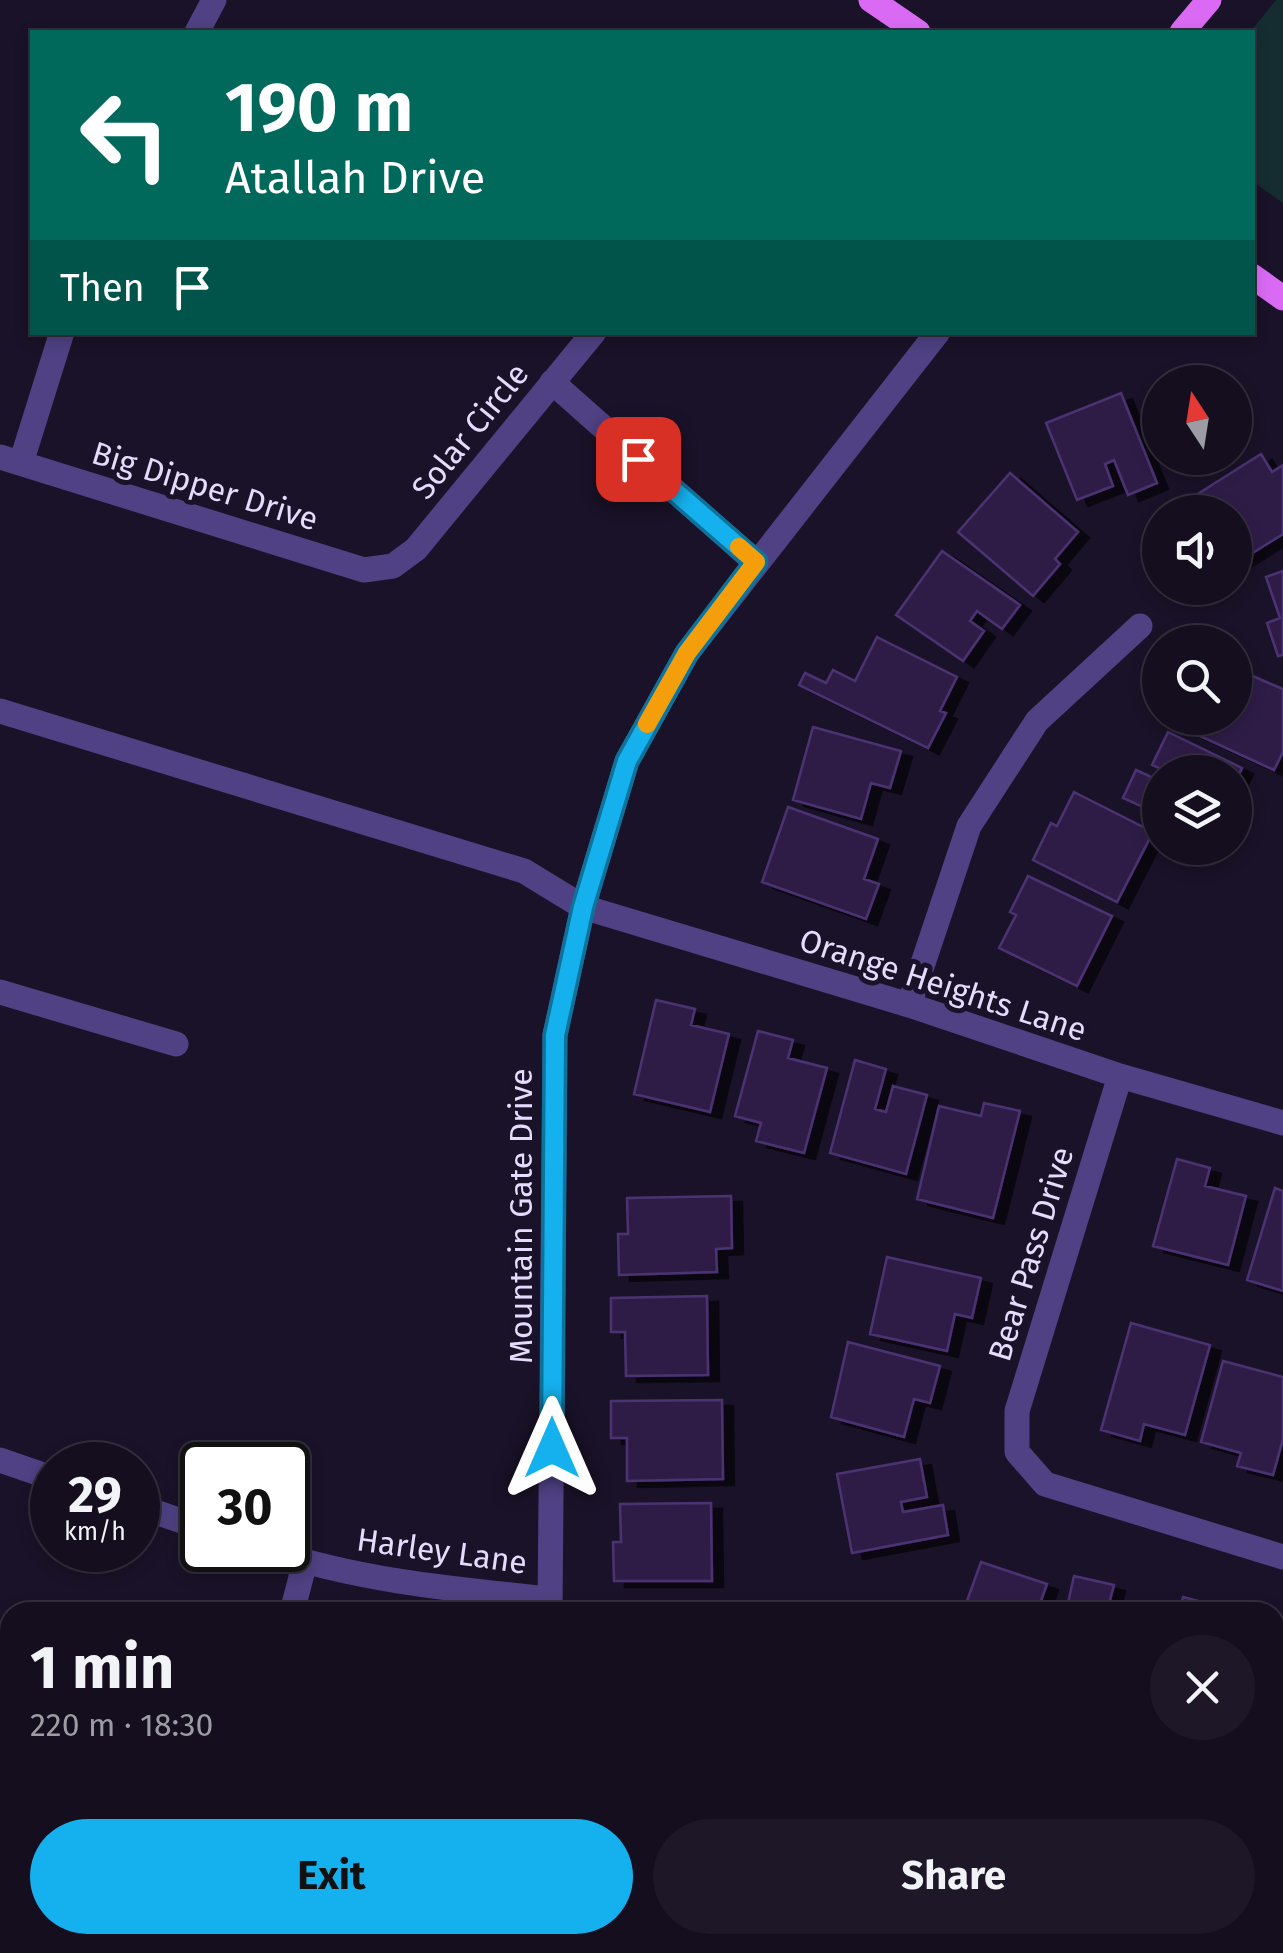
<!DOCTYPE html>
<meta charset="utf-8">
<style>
body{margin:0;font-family:"Fira Sans",sans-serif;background:#1d1727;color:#f1f3f6;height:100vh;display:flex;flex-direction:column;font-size:38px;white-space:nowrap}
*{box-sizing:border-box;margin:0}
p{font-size:32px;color:#9d9ca4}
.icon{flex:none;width:55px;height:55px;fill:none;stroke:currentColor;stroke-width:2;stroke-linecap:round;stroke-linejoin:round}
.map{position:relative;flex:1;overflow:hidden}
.side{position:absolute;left:0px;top:1602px;width:1285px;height:352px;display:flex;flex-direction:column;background:#140e1e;border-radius:30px 30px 0 0;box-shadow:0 5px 15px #0003,0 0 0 2px #332e3c}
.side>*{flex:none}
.banner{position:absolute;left:30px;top:30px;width:1225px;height:305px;border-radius:0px;box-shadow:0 5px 15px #0003,0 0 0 2px #332e3c;background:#00695c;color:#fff;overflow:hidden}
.needle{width:65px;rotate:348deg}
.fabs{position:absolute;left:1142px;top:365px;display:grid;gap:20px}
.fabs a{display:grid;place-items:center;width:110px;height:110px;border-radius:50%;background:#140e1e;box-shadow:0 5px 15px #0003,0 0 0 2px #332e3c;font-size:50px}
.speed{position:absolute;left:30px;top:1442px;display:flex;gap:20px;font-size:50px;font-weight:700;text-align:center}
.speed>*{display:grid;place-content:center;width:130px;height:130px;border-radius:50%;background:#140e1e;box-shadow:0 5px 15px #0003,0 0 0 2px #332e3c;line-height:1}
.speed small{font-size:25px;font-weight:400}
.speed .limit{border:5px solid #111;border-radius:15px;background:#fff;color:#111}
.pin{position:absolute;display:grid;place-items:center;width:85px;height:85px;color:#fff;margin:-42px;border-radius:20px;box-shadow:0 5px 15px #0006}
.me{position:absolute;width:110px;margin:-55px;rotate:0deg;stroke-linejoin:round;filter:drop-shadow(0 0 8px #0008)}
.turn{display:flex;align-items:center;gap:35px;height:210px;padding:0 30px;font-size:45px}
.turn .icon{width:130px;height:130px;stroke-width:2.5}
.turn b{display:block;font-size:70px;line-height:85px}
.then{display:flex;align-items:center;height:95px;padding:0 30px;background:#0003;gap:20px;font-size:38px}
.round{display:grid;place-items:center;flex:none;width:105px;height:105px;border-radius:52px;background:#1d1727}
.headline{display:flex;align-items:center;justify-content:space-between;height:170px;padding:0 30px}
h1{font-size:60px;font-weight:700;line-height:75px}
.primary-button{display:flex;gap:20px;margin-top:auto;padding:20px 30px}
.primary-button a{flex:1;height:115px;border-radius:60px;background:#15b1ee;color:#111;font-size:40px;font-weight:700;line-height:115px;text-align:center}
.primary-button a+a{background:#1d1727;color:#f1f3f6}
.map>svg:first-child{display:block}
.green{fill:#152d31}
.building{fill:#2f1f47;stroke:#4b3372;stroke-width:2.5;filter:url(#shadow)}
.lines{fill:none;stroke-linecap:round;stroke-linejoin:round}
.minor{stroke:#4f4183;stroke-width:25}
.major{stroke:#da6af4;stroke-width:25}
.route-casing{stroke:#0e739b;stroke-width:25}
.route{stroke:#15b1ee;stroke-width:18}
.slow{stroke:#f59e0b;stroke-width:18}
.labels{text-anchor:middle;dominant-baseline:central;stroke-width:10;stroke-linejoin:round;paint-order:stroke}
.street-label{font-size:32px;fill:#e5dbfc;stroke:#1a1228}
</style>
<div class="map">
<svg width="1283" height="1953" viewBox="0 0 1283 1953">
<defs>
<filter id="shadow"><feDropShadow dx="11" dy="6" stdDeviation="0" flood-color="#0009"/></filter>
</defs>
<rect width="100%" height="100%" fill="#1a1228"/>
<!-- green -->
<path class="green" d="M 1276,0 L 1283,0 L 1283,203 L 1252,181 L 1252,32 L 1250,32 Z"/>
<!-- building -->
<path class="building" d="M 1121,393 L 1157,483 L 1128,495 L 1114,460 L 1105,464 L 1113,486 L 1077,500 L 1046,423 Z
M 1261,454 L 1272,472 L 1283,465 L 1283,534 L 1235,564 L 1235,512 L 1192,512 L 1185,502 Z
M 1010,473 L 1078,532 L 1055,559 L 1060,564 L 1033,596 L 958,532 Z
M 942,551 L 1020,605 L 1002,629 L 977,611 L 970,621 L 984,631 L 963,661 L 896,615 Z
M 1283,571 L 1283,655 L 1278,656 L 1267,623 L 1280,618 L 1266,577 Z
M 877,637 L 957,677 L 940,711 L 946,713 L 928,748 L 799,685 L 805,673 L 826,683 L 833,670 L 855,681 Z
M 1241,671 L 1283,689 L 1283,752 L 1274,770 L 1191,732 L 1198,718 L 1235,718 L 1235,685 Z
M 813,727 L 901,751 L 890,788 L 871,783 L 861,819 L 793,800 Z
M 1168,732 L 1242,768 L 1235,783 L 1235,772 L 1168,772 L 1152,765 Z
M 1136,770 L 1160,781 L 1160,815 L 1123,798 Z
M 1074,792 L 1153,832 L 1117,902 L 1033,860 L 1051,823 L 1057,826 Z
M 788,807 L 878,839 L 864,879 L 879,884 L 866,919 L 762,882 Z
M 1028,876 L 1112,916 L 1077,986 L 999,948 L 1016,915 L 1010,912 Z
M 656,1000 L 695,1009 L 691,1025 L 729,1034 L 710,1112 L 634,1094 Z
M 758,1031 L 793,1040 L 788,1058 L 827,1068 L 804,1153 L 756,1141 L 761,1123 L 735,1116 Z
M 855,1060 L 886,1069 L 875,1109 L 886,1112 L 893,1086 L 927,1095 L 906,1174 L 830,1153 Z
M 984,1103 L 1020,1111 L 993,1218 L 917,1199 L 939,1106 L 981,1116 Z
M 1177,1159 L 1210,1168 L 1205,1186 L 1246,1196 L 1228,1265 L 1153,1246 Z
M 1275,1188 L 1283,1191 L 1283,1291 L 1247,1280 Z
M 731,1196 L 732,1248 L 716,1249 L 717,1272 L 619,1275 L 618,1234 L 628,1234 L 627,1198 Z
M 887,1257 L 981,1278 L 972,1318 L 955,1314 L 947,1351 L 870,1334 Z
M 707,1296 L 708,1375 L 626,1376 L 625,1332 L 611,1332 L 611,1298 Z
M 1131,1323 L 1210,1345 L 1185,1435 L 1144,1424 L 1140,1441 L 1101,1430 Z
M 848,1342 L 940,1366 L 930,1403 L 914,1399 L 904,1437 L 831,1417 Z
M 1223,1361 L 1283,1377 L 1283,1439 L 1273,1475 L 1237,1466 L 1241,1453 L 1201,1442 Z
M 722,1400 L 723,1479 L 627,1481 L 627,1438 L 611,1438 L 611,1401 Z
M 920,1459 L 927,1497 L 901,1502 L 903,1512 L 943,1505 L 948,1535 L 852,1553 L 837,1474 Z
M 711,1503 L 712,1581 L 614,1581 L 613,1542 L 621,1542 L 620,1504 Z
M 981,1562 L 1047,1584 L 1037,1612 L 963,1612 Z
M 1074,1576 L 1114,1585 L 1109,1604 L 1146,1612 L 1066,1612 Z
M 1183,1597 L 1210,1604 L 1207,1612 L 1179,1612 Z
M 606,1607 L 702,1608 L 702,1612 L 606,1612 Z
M 1277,1641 L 1283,1642 L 1283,1737 L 1275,1735 Z
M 1275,1891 L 1283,1892 L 1283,1953 L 1225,1953 L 1227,1945 L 1275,1945 Z
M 1129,1945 L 1181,1945 L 1180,1953 L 1128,1953 Z"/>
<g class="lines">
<!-- minor -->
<path class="minor" d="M 197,32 L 214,0
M 552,382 L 755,562
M 0,457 L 364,570 L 393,566 L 416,549 L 594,332
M 21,463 L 62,332
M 0,711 L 524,871 L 583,907 L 909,1005 L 1120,1076 L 1283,1123
M 0,992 L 176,1044
M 909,1005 L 969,826 L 1037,721 L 1140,626
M 1120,1076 L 1017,1411 L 1017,1452 L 1045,1484 L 1283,1557
M 0,1460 L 52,1478
M 138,1506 L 202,1528
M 268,1550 C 360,1581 454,1589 550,1599
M 292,1612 L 305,1562
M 550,1612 L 555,1035 L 583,907 L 627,761 L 687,653 L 938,332
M 242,1953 L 243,1945
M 547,1953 L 548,1945"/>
<!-- major -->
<path class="major" d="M 871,0 L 918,32
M 1182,32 L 1209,0
M 1252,276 L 1283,298"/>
</g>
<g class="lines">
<defs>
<path id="route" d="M 552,1448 L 555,1035 L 583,907 L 627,761 L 687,653 L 756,562 L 638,459"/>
</defs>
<!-- route casing -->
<use href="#route" class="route-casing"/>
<!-- route -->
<use href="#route" class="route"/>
<!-- slow -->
<path class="slow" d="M 647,724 L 687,653 L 756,562 L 739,547"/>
</g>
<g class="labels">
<!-- street labels -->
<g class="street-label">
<text transform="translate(470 431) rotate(-51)">Solar Circle</text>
<text transform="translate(205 486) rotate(17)">Big Dipper Drive</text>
<text transform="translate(943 985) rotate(18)">Orange Heights Lane</text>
<text transform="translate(521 1216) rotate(-90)">Mountain Gate Drive</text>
<text transform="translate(1031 1254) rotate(-73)">Bear Pass Drive</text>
<text transform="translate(442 1551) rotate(8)">Harley Lane</text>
</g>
</g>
</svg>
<div class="fabs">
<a><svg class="needle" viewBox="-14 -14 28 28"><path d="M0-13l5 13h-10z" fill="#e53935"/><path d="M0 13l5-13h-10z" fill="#9d9ca4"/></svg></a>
<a><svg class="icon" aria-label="sound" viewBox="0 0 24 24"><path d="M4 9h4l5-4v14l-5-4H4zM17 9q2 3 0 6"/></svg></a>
<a><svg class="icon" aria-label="search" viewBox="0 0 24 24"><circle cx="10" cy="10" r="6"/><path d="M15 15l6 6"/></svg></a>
<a><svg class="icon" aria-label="layers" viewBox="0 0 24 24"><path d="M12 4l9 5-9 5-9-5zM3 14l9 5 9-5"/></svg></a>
</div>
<div class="speed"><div>29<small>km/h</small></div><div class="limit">30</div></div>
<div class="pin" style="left:638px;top:459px;background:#d93025"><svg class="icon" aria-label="arrive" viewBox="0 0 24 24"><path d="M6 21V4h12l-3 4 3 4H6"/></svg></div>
<svg class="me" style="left:552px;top:1448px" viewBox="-20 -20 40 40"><path d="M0-17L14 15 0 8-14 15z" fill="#15b1ee" stroke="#fff" stroke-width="4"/></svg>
<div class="banner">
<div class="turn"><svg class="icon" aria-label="left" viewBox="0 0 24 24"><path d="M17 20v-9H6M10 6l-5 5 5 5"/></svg><div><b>190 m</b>Atallah Drive</div></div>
<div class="then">Then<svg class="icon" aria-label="arrive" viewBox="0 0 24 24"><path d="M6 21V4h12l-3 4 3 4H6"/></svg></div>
</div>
<section class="side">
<div class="headline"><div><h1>1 min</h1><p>220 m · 18:30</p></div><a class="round"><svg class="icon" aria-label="close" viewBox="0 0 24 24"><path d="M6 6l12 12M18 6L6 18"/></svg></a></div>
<div class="primary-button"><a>Exit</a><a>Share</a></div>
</section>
</div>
